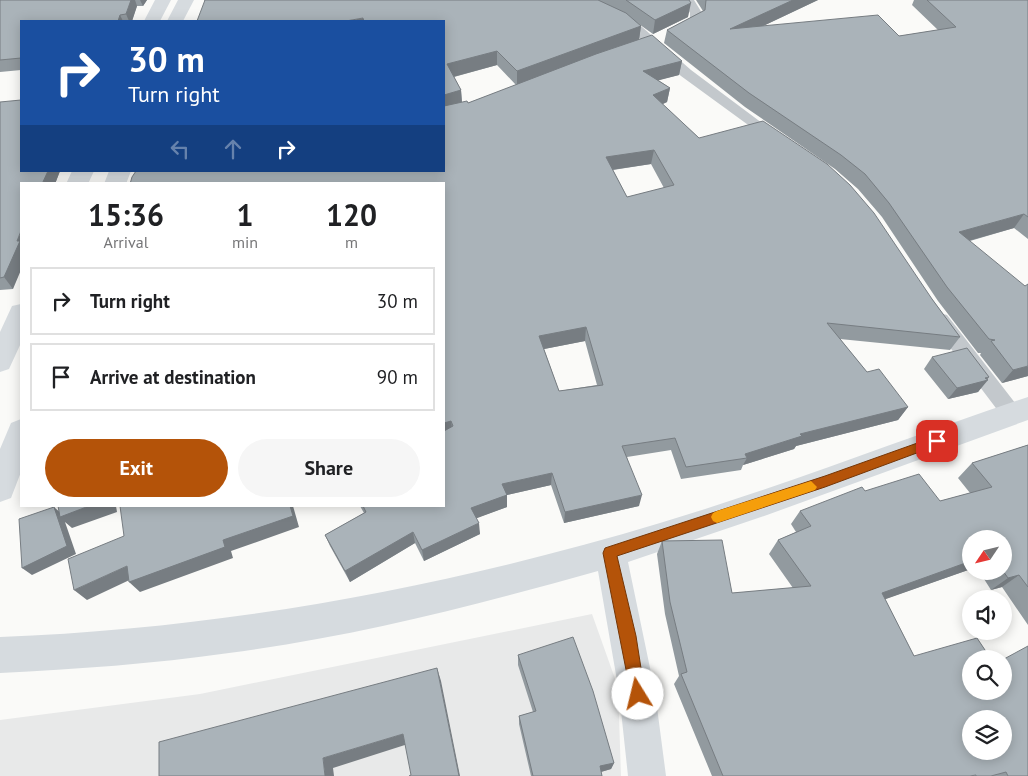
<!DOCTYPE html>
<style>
body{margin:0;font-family:"PT Sans",sans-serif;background:#f6f6f6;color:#202124;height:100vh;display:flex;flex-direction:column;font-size:19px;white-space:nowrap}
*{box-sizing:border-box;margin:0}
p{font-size:16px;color:#757577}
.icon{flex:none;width:28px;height:28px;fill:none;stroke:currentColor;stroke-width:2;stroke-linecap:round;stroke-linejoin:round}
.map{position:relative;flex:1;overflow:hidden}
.side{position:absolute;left:20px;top:182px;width:425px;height:325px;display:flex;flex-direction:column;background:#fff;border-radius:0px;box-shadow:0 2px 12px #0003}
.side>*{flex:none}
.banner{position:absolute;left:20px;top:20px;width:425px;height:152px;border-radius:0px;box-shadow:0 2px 12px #0003;background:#1a4fa0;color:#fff;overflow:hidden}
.needle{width:32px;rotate:235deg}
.buttons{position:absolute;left:962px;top:530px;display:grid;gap:10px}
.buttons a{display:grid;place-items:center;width:50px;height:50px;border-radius:50%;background:#fff;box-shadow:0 2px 12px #0003;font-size:25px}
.pin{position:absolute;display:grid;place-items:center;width:42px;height:42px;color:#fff;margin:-21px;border-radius:10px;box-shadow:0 2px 8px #0006}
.me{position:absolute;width:55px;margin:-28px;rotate:351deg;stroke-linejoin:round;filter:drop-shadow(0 0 4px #0008)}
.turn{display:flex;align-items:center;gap:18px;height:105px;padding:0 25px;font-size:22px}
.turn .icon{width:65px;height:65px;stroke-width:2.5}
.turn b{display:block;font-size:35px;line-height:42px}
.lanes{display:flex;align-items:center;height:48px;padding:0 25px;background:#0003;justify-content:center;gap:25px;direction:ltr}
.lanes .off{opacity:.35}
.eta{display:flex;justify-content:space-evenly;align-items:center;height:85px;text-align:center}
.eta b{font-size:30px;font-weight:800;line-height:35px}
.primary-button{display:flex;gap:10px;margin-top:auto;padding:10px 25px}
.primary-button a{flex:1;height:58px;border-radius:30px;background:#b45309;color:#fff;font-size:20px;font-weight:800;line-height:58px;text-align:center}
.primary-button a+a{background:#f6f6f6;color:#202124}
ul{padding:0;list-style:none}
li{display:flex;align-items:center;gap:15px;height:68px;margin:0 10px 8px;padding:0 15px;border:2px solid #e0e0e0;border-radius:0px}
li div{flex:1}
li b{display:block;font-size:19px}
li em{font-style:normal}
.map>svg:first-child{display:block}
.built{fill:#e8e9e9}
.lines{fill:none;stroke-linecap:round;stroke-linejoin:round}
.street{fill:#c3c8cc;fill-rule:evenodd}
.secondary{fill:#d6dbdf;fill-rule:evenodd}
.wall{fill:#929a9f;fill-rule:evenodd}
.shaded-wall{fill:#777d82}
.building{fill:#aab3b9;stroke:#777d82;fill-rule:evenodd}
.route{fill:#b45309;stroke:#753606}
.slow{fill:#f59e0b}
</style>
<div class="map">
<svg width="1028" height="776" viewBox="0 0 1028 776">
<rect width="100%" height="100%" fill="#fafaf8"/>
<!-- built -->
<path class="built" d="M 592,614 L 618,687 L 621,776 L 0,776 L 0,720 L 200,694 Z"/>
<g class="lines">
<!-- street -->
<path class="street" d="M 573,0 L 590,0 L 633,19 L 691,70 L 782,138 L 780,141 L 770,141 L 681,76 L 625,25 Z
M 682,0 L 694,0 L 702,13 L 702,20 L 678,33 L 672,29 L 690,18 L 690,13 Z
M 940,313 L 947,315 L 1019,408 L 1022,414 L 1019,420 L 1012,422 L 1005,420 L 933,325 L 931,320 L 933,315 Z"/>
<!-- secondary -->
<path class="secondary" d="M 155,0 L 171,0 L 160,21 L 144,21 Z
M 178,0 L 194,0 L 183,21 L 167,21 Z
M 72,171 L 94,171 L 88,184 L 66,184 Z
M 109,171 L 131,171 L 126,184 L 104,184 Z
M 21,304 L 21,343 L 9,369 L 0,372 L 0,332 L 12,306 Z
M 1028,397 L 1028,420 L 767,515 L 628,562 L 655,692 L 666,776 L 628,776 L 619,692 L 598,571 C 477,605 354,637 229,653 C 153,664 77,669 0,673 L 0,637 C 226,628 444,588 660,523 C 784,486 905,438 1028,397 Z
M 21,419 L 21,472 L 11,498 L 0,502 L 0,449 L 11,423 Z"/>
</g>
<!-- wall -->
<path class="wall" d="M 0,0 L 147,0 L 143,6 L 137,6 L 132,21 L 21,21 L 21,70 L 0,72 Z
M 204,0 L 689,0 L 688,17 L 653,34 L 636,22 L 641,26 L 639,39 L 682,61 L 679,75 L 658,80 L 670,88 L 667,102 L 662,104 L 699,138 L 932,299 L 960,337 L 950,350 L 840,339 L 867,372 L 908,407 L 898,420 L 796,446 L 794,449 L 743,465 L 741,470 L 681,479 L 671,450 L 627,457 L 639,506 L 564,523 L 551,485 L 507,495 L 507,507 L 476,518 L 480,534 L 424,561 L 415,543 L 350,582 L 330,546 L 325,535 L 364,513 L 360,506 L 444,506 L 444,21 L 205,2 ZM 497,65 L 516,85 L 468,103 L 462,102 L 461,90 L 454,77 ZM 651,164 L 664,188 L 627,197 L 613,170 ZM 585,341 L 597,385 L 559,391 L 544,349 Z
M 696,0 L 818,0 L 763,26 L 899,36 L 938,30 L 912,5 L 914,0 L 1028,0 L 1028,239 L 1014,228 L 970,241 L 1028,376 L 1002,383 L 980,355 L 981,353 L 978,353 L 938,301 L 882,217 L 858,189 L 835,169 L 745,107 L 664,43 L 667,30 L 703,11 Z
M 0,102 L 60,171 L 55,184 L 21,184 L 13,289 L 0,290 Z
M 932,357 L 987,379 L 978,392 L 948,399 L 924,369 Z
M 1028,445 L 1028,625 L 1002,587 L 991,590 L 979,571 L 1004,571 L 1004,539 L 971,569 L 885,599 L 914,656 L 1028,776 L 712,776 L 674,684 L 679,676 L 665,614 L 657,554 L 662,541 L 732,593 L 793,588 L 769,554 L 778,540 L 796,532 L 791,524 L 800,511 L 865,491 L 940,501 L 970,493 L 958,478 L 972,463 Z
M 518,655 L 614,763 L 611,769 L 601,772 L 602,776 L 531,776 L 519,724 L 519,716 L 533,712 L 518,665 Z"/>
<!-- shaded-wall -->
<path class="shaded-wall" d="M 131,0 L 135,0 L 137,6 L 132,21 L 129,21 L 126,14 Z
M 140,0 L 147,0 L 143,6 Z
M 793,0 L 818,0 L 727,43 L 730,29 Z
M 691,3 L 688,17 L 653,34 L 655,20 Z
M 120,15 L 123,21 L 118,21 Z
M 363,18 L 364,21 L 346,21 Z
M 641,26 L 639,40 L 517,85 L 517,71 Z
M 497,51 L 497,65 L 449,78 L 447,64 Z
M 682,61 L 679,75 L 641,85 L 643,71 Z
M 670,88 L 667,102 L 651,110 L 653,95 Z
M 461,90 L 462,104 L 444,109 L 444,95 Z
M 654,150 L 651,164 L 604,171 L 606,157 Z
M 48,171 L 60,171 L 55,184 L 42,184 Z
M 1024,214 L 1014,228 L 950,246 L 959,232 Z
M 21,231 L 21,270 L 13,289 L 4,277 L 17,241 Z
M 586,327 L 585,341 L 539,350 L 539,336 Z
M 1028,366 L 1028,376 L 1002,383 L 1013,370 Z
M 989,377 L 986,381 L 988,380 L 978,392 L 948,399 L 957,388 Z
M 908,407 L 898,420 L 796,446 L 794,449 L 743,465 L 747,458 L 745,454 L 800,434 Z
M 451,421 L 453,434 L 444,436 L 444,423 Z
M 552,473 L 551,485 L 507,495 L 507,507 L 472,520 L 471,508 L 502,484 Z
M 642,495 L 639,506 L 564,523 L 565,512 Z
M 89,506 L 116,506 L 117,512 L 72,528 L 65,522 L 76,554 L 32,575 L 22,568 L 54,507 L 63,515 Z
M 290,506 L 293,506 L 299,527 L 231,551 L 233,558 L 140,592 L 129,582 L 223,540 Z
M 479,523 L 480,534 L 424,561 L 422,550 Z
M 413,532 L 415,543 L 350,582 L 345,571 Z
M 971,561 L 971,569 L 869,605 L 882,593 Z
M 127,566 L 138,576 L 87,600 L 74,590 Z
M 1019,575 L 1002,587 L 991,590 L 1008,578 Z
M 437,668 L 441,681 L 460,776 L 459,776 Z
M 403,734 L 408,744 L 333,768 L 334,776 L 325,776 L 323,758 Z
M 614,763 L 611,769 L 597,773 L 600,766 Z"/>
<!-- building -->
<path class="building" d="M 0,0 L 131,0 L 126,14 L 120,15 L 118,21 L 21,21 L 21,58 L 0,60 Z
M 205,0 L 598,0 L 626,13 L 641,26 L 517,71 L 497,51 L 447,64 L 461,90 L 444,95 L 444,21 L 364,21 L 363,18 L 346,21 L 197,21 Z
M 626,0 L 689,0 L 691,3 L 655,20 Z
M 706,0 L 793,0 L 730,29 L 878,15 L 899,36 L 956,27 L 927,0 L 1028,0 L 1028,217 L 1024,214 L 959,232 L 1025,286 L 1028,284 L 1028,366 L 1013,370 L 991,341 L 995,340 L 989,339 L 947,287 L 889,203 L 865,174 L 841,155 L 749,93 L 667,30 L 705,10 Z
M 652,35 L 682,61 L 643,71 L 670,88 L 653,95 L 699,138 L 763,121 L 827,164 L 850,185 L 874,213 L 932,299 L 960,337 L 827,323 L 867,372 L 879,369 L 908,407 L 800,434 L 802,436 L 745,454 L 747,458 L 686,467 L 675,438 L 622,446 L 642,495 L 565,512 L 552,473 L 502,484 L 507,495 L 471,508 L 479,523 L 422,550 L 413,532 L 345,571 L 325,535 L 366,512 L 363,506 L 444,506 L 444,431 L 453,426 L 451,421 L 444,423 L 444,184 L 130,184 L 132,177 L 136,171 L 444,171 L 444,106 L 467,101 L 468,103 L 596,54 ZM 654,150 L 674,185 L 627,197 L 606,157 ZM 586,327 L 603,385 L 559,391 L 539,336 Z
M 21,100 L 21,171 L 48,171 L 42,184 L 21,184 L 21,231 L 17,241 L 20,241 L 4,277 L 0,278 L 0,102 Z
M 967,348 L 989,377 L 985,378 L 988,380 L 957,388 L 932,357 Z
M 1028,445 L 1028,587 L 1019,575 L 1008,578 L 1003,571 L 1004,539 L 971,539 L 971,561 L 882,593 L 914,656 L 977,638 L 991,659 L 971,659 L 971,691 L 1004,691 L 1004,659 L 1028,646 L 1028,776 L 1008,776 L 1006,772 L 991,776 L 976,776 L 976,775 L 970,776 L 723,776 L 681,674 L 687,672 L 670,602 L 662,541 L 722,540 L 732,593 L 811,586 L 778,540 L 811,526 L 800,511 L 862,487 L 865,491 L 919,474 L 940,501 L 992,487 L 972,463 ZM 971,719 L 1004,719 L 1004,751 L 971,751 Z
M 58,506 L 89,506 L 60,517 Z
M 120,506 L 290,506 L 293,516 L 223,540 L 225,547 L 129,582 L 127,566 L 74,590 L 68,559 L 124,536 Z
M 54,507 L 67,546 L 22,568 L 19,519 Z
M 573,637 L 593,691 L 614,763 L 600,766 L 602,776 L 533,776 L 519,716 L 536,711 L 518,655 Z
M 437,668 L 459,776 L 409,776 L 411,775 L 403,734 L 323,758 L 325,776 L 159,776 L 159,742 Z"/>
<!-- route -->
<path class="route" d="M 937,436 L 941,437 L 943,441 L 941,444 L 825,487 L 617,556 L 636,636 L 645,694 L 643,700 L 638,702 L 632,700 L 603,553 L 605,548 L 825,476 Z"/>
<!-- slow -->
<path class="slow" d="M 811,481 L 817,487 L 815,490 L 717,523 L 713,521 L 711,517 L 713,513 L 717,511 Z"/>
</svg>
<div class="buttons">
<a><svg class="needle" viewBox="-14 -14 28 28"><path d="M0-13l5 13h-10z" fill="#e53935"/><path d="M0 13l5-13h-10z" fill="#757577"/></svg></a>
<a><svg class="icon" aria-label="sound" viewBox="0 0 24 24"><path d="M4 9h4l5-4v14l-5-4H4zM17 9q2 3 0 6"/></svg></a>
<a><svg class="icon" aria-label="search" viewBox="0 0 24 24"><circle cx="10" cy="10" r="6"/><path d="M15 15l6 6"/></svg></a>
<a><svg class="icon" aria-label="layers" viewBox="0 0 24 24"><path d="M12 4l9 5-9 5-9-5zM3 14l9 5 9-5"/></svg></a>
</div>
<div class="pin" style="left:937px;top:441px;background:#d93025"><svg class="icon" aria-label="arrive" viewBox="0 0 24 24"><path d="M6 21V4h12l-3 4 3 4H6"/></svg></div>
<svg class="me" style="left:638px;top:694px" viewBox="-20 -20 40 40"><circle r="19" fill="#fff"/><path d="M0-13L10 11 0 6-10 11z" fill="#b45309"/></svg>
<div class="banner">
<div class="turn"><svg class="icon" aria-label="right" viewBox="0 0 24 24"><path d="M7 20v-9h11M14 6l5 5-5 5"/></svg><div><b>30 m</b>Turn right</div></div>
<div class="lanes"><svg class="icon off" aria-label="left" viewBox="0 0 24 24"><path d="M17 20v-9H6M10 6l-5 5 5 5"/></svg><svg class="icon off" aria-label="ahead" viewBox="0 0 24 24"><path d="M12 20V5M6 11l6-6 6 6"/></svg><svg class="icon" aria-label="right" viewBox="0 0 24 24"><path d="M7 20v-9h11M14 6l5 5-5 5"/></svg></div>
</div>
<section class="side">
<div class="eta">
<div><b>15:36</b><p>Arrival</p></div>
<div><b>1</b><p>min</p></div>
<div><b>120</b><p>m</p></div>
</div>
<ul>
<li><svg class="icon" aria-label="right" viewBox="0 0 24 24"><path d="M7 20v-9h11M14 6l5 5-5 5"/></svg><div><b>Turn right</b></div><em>30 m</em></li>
<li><svg class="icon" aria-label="arrive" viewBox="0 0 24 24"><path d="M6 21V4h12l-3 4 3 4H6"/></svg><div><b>Arrive at destination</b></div><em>90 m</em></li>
</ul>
<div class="primary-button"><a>Exit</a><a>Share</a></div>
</section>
</div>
